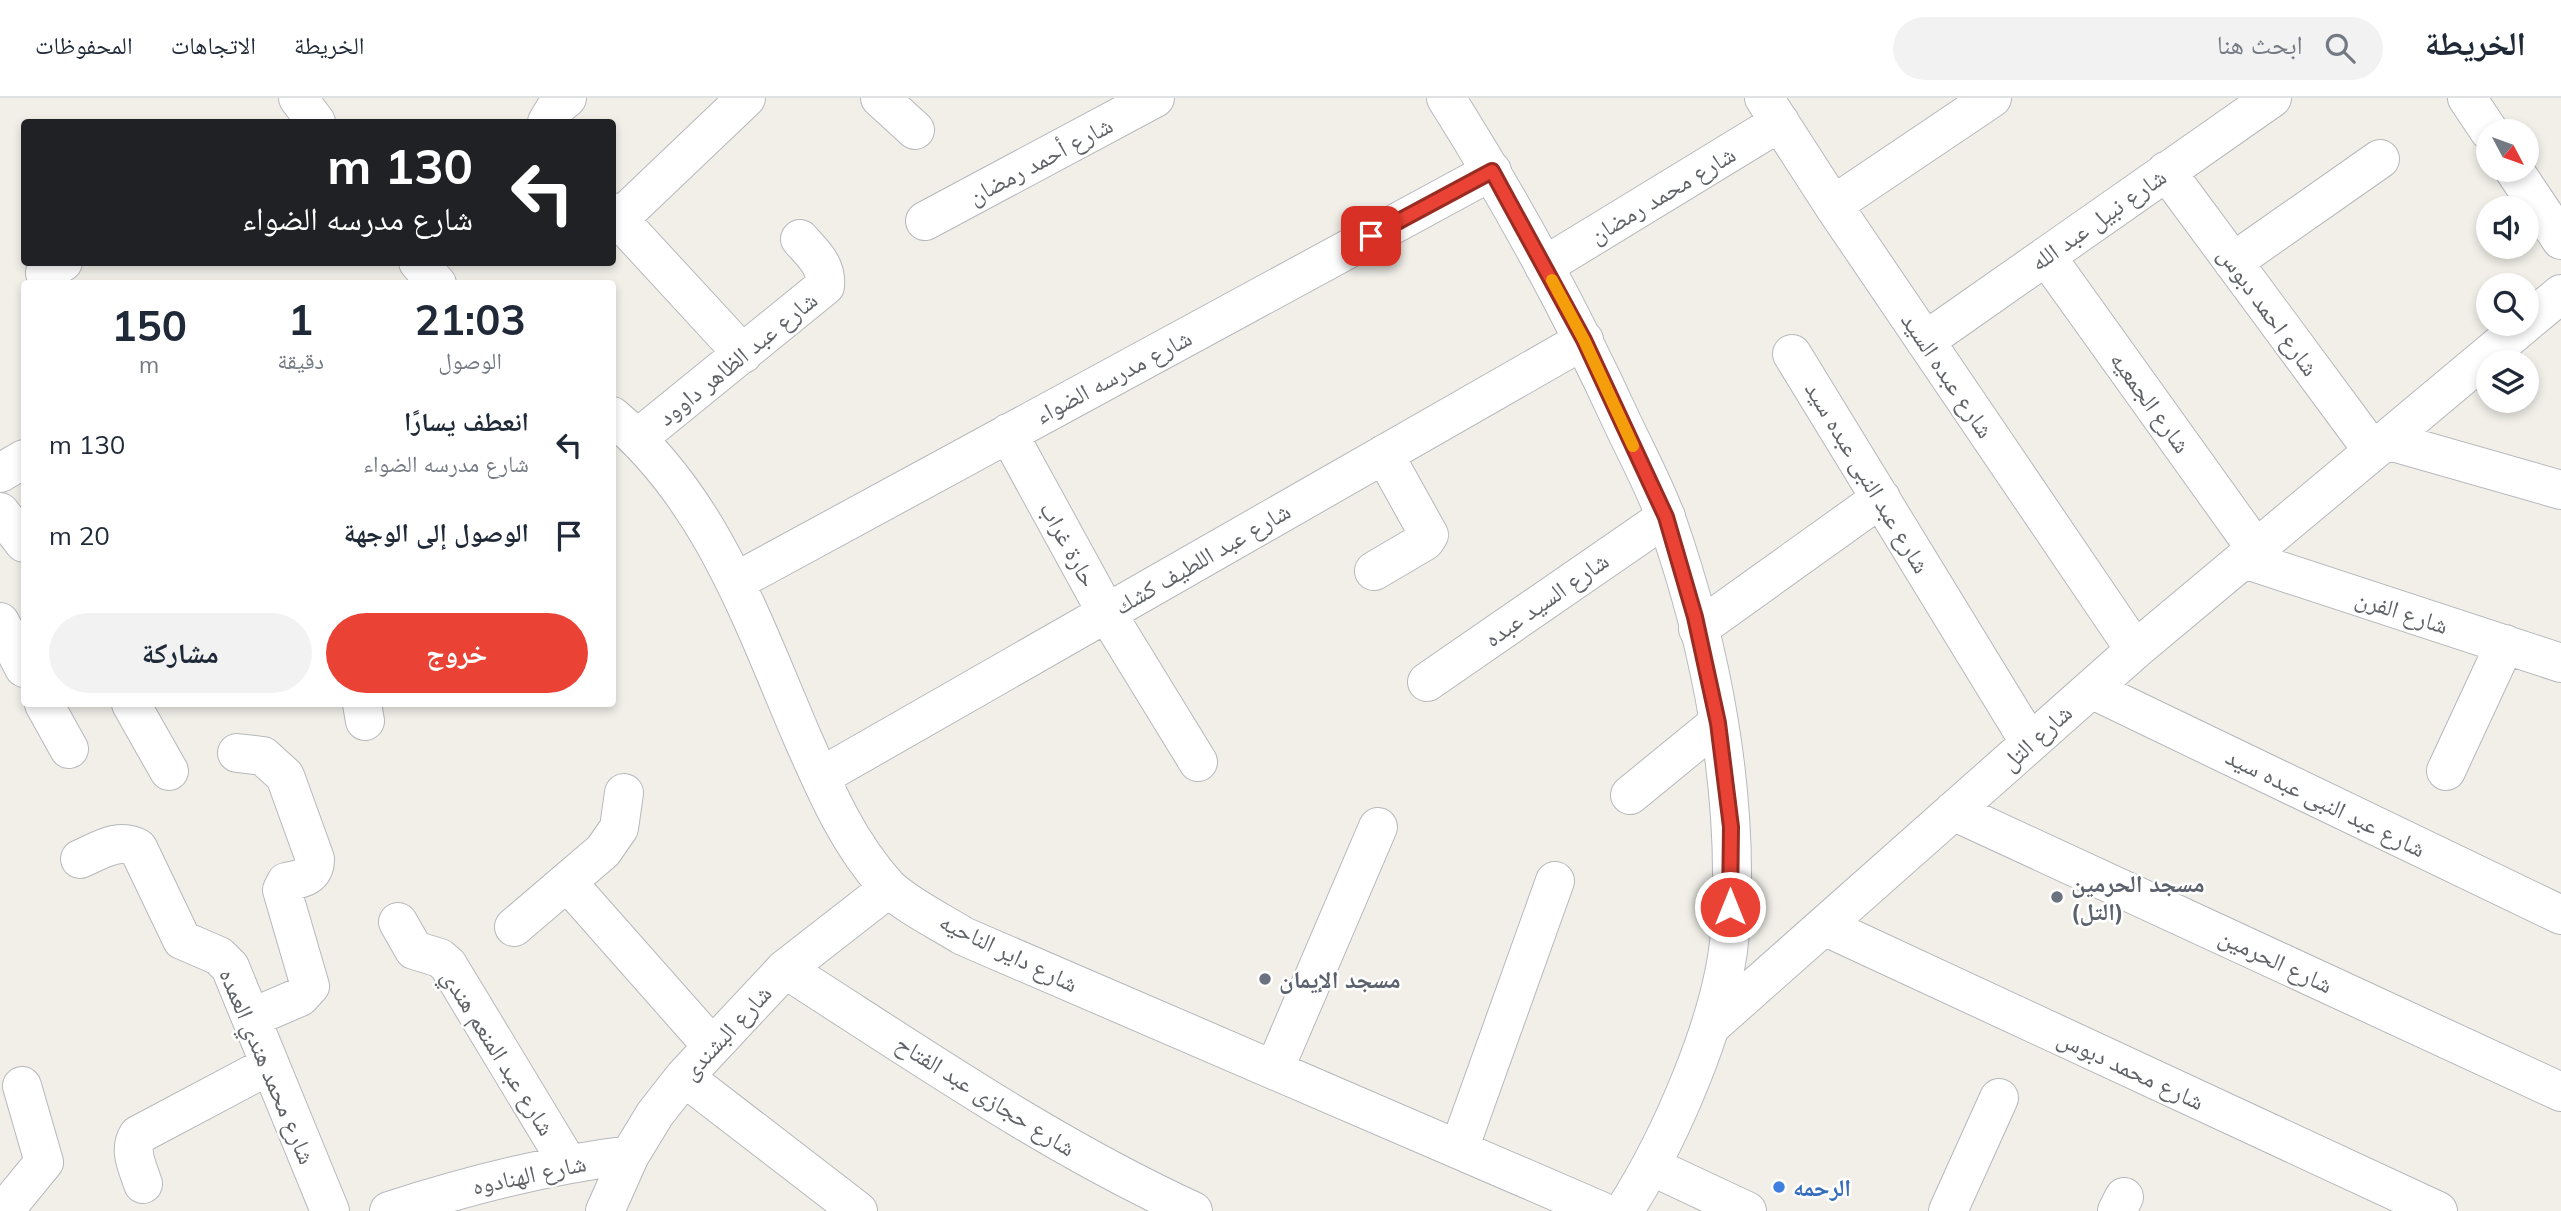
<!DOCTYPE html>
<html lang="ar">
<meta charset="utf-8">
<style>
body{margin:0;font-family:Mulish,"Noto Naskh Arabic",sans-serif;background:#f2f2f3;color:#1f2937;direction:rtl;height:100vh;display:flex;flex-direction:column;font-size:26px;white-space:nowrap}
*{box-sizing:border-box;margin:0}
p{font-size:23px;color:#747a83}
.icon{flex:none;width:38px;height:38px;fill:none;stroke:currentColor;stroke-width:2;stroke-linecap:round;stroke-linejoin:round}
.map{position:relative;flex:1;overflow:hidden;direction:ltr}
.sheet{position:absolute;left:21px;top:182px;width:595px;height:427px;display:flex;flex-direction:column;background:#fff;border-radius:7px;box-shadow:0 4px 10px #0003;direction:rtl}
.sheet>*{flex:none}
.banner{position:absolute;left:21px;top:21px;width:595px;height:147px;border-radius:7px;box-shadow:0 4px 10px #0003;direction:rtl;background:#202124;color:#fff;overflow:hidden}
.needle{width:46px;rotate:131deg}
.buttons{position:absolute;left:2476px;top:21px;display:grid;gap:14px}
.buttons a{display:grid;place-items:center;width:63px;height:63px;border-radius:50%;background:#fff;box-shadow:0 4px 10px #0003;font-size:35px}
.pin{position:absolute;display:grid;place-items:center;width:60px;height:60px;color:#fff;margin:-30px;border-radius:14px;box-shadow:0 4px 10px #0006}
.me{position:absolute;width:77px;margin:-38px;rotate:0deg;stroke-linejoin:round;filter:drop-shadow(0 0 5px #0008)}
.turn{display:flex;align-items:center;gap:24px;height:147px;padding:0 28px;font-size:32px}
.turn .icon{width:91px;height:91px;stroke-width:2.5}
.turn b{display:block;font-size:49px;line-height:60px}
.eta{display:flex;justify-content:space-evenly;align-items:center;height:119px;text-align:center}
.eta b{font-size:42px;font-weight:700;line-height:49px}
.button{display:flex;gap:14px;margin-top:auto;padding:14px 28px}
.button a{flex:1;height:80px;border-radius:42px;background:#ea4335;color:#fff;font-size:28px;font-weight:700;line-height:80px;text-align:center}
.button a+a{background:#f2f2f3;color:#1f2937}
ul{padding:0;list-style:none}
li{display:flex;align-items:center;gap:21px;height:91px;padding:0 28px}
li div{flex:1}
li b{display:block;font-size:26px}
li em{font-style:normal}
header{display:flex;align-items:center;gap:42px;box-sizing:border-box;height:98px;padding:0 35px;background:#fff;border-bottom:2px solid #e0e1e3}
header strong{font-size:33px}
nav{display:flex;gap:38px;margin-inline-start:auto;font-size:24px}
.search{width:490px;height:63px;background:#f2f2f3;display:flex;align-items:center;gap:18px;box-sizing:border-box;padding:0 24px;border-radius:38px;color:#747a83;font-size:26px}
.map>svg:first-child{display:block}
.lines{fill:none;stroke-linecap:round;stroke-linejoin:round}
.street-casing{stroke:#b5b8bc;stroke-width:40}
.secondary-casing{stroke:#b6babf;stroke-width:40}
.street{stroke:#fff;stroke-width:38}
.secondary{stroke:#fff;stroke-width:38}
.route-casing{stroke:#982c22;stroke-width:18}
.route{stroke:#ea4335;stroke-width:12}
.slow{stroke:#f59e0b;stroke-width:12}
.worship-dot{fill:#6b7280;stroke:#fff;stroke-width:2.5}
.shop-dot{fill:#3f7fe0;stroke:#fff;stroke-width:2.5}
.labels{text-anchor:middle;dominant-baseline:central;stroke-width:5;stroke-linejoin:round;paint-order:stroke}
.street-label{font-size:24px;fill:#5f6368;stroke:#fff}
.worship-label{font-size:24px;font-weight:bold;fill:#5b616d;stroke:#fff;text-anchor:start}
.shop-label{font-size:24px;font-weight:bold;fill:#366cbe;stroke:#fff;text-anchor:start}
</style>
<header>
<strong>الخريطة</strong>
<div class="search"><svg class="icon" aria-label="search" viewBox="0 0 24 24"><circle cx="10" cy="10" r="6"/><path d="M15 15l6 6"/></svg>ابحث هنا</div>
<nav><a>الخريطة</a><a>الاتجاهات</a><a>المحفوظات</a></nav>
</header>
<div class="map">
<svg width="2561" height="1113" viewBox="0 0 2561 1113">
<rect width="100%" height="100%" fill="#f1efe8"/>
<g class="lines">
<defs>
<path id="street" d="M 298,0 L 316,24
M 880,0 L 915,32
M 1764,0 L 1833,107 L 2135,552
M 2467,0 L 2489,33
M 547,24 L 556,9 L 567,0
M 2514,72 L 2561,142
M 2166,73 L 2373,353
M 1833,107 L 1992,0
M 612,114 L 743,256
M 619,121 L 746,0
M 925,123 L 1155,0
M 2046,158 L 2256,451
M 418,164 L 437,186
M 2233,164 L 2380,61
M 1544,168 L 1780,24
M 45,175 L 63,164
M 2527,224 L 2561,196
M 1925,243 L 2272,0
M 1792,256 L 2030,645
M 612,318 C 712,401 753,525 803,641 C 826,693 848,745 887,788 C 904,806 941,824 963,838 L 1601,1113
M 1008,335 L 1106,514 L 1198,664
M 638,340 L 825,188 C 827,167 813,156 800,141
M 2386,342 L 2561,392
M 0,375 L 24,361
M 0,414 L 24,445
M 2244,461 L 2561,565
M 1374,473 L 1425,443 L 1429,437 L 1384,356
M 735,484 L 1492,73
M 0,524 L 24,570
M 1698,531 L 1881,400
M 1427,584 L 1666,419
M 2091,591 L 2561,817
M 44,606 L 69,651
M 131,606 L 169,673
M 362,606 L 365,623
M 237,655 L 263,658 L 285,678 L 315,761 C 315,779 301,781 286,784 L 282,792 L 310,888 L 300,899 L 251,920
M 2446,673 L 2505,546
M 820,679 L 1584,242
M 1630,697 L 1718,625
M 1953,713 L 2561,994
M 80,761 C 99,753 119,739 138,750 L 182,842 L 219,858 L 230,869 L 330,1113
M 567,784 L 712,948
M 398,824 L 414,852 L 440,860 L 448,867 L 567,1064
M 1824,828 L 2438,1113
M 514,829 L 603,753 L 619,730 L 624,695
M 785,871 C 918,956 1049,1047 1193,1113
M 1711,928 L 2135,552 L 2525,226
M 1274,972 L 1378,729
M 684,979 L 858,1113
M 1459,1051 L 1555,783
M 1653,1069 L 1747,1113
M 143,1086 C 138,1070 128,1052 138,1037 L 268,968
M 4,1113 L 44,1064 L 22,988
M 389,1113 C 469,1087 547,1067 630,1057
M 605,1113 L 630,1057 L 655,1016 L 684,979 L 785,871 L 889,790
M 1948,1113 L 1999,1000
M 2117,1113 L 2124,1099"/>
<path id="secondary" d="M 1446,0 C 1511,103 1570,211 1621,322 C 1636,354 1654,387 1666,420 C 1712,550 1740,697 1730,834 C 1724,919 1670,1041 1624,1113"/>
</defs>
<!-- street casing -->
<use href="#street" class="street-casing"/>
<!-- secondary casing -->
<use href="#secondary" class="secondary-casing"/>
<!-- street -->
<use href="#street" class="street"/>
<!-- secondary -->
<use href="#secondary" class="secondary"/>
</g>
<g class="lines">
<defs>
<path id="route" d="M 1371,138 L 1492,73 L 1584,242 L 1666,419 L 1695,519 L 1718,625 L 1731,729 L 1730,809"/>
</defs>
<!-- route casing -->
<use href="#route" class="route-casing"/>
<!-- route -->
<use href="#route" class="route"/>
<!-- slow -->
<path class="slow" d="M 1552,182 L 1584,242 L 1633,348"/>
</g>
<!-- markers -->
<g class="worship-dot">
<circle cx="2057" cy="799" r="7"/>
<circle cx="1265" cy="881" r="7"/>
</g>
<circle class="shop-dot" cx="1779" cy="1089" r="7"/>
<g class="labels">
<!-- street labels -->
<g class="street-label">
<text transform="translate(1040 62) rotate(-28)">شارع أحمد رمضان</text>
<text transform="translate(1662 96) rotate(-31)">شارع محمد رمضان</text>
<text transform="translate(2098 121) rotate(-35)">شارع نبيل عبد الله</text>
<text transform="translate(2269 213) rotate(54)">شارع احمد دبوس</text>
<text transform="translate(737 260) rotate(-39)">شارع عبد الظاهر داوود</text>
<text transform="translate(1948 277) rotate(56)">شارع عبده السيد</text>
<text transform="translate(1113 278) rotate(-28)">شارع مدرسه الضواء</text>
<text transform="translate(2151 304) rotate(54)">شارع الجمعيه</text>
<text transform="translate(1868 379) rotate(59)">شارع عبد النبى عبده سيد</text>
<text transform="translate(1069 446) rotate(61)">حارة غراب</text>
<text transform="translate(1202 460) rotate(-30)">شارع عبد اللطيف كشك</text>
<text transform="translate(1546 501) rotate(-35)">شارع السيد عبده</text>
<text transform="translate(2402 513) rotate(18)">شارع الفرن</text>
<text transform="translate(2036 639) rotate(-42)">شارع التل</text>
<text transform="translate(2326 704) rotate(26)">شارع عبد النبى عبده سيد</text>
<text transform="translate(1009 854) rotate(26)">شارع داير الناحيه</text>
<text transform="translate(2276 862) rotate(25)">شارع الحرمين</text>
<text transform="translate(726 934) rotate(-47)">شارع البشندى</text>
<text transform="translate(499 954) rotate(58)">شارع عبد المنعم هندي</text>
<text transform="translate(268 968) rotate(67)">شارع محمد هندي العمده</text>
<text transform="translate(2131 971) rotate(25)">شارع محمد دبوس</text>
<text transform="translate(986 997) rotate(32)">شارع حجازى عبد الفتاح</text>
<text transform="translate(529 1076) rotate(-12)">شارع الهنادوه</text>
</g>
<!-- worship labels -->
<g class="worship-label">
<text x="2071" y="785">مسجد الحرمين<tspan x="2071" dy="28">(التل)</tspan></text>
<text x="1279" y="881">مسجد الإيمان</text>
</g>
<!-- shop labels -->
<g class="shop-label">
<text x="1793" y="1089">الرحمه</text>
</g>
</g>
</svg>
<div class="buttons">
<a><svg class="needle" viewBox="-14 -14 28 28"><path d="M0-13l5 13h-10z" fill="#e53935"/><path d="M0 13l5-13h-10z" fill="#747a83"/></svg></a>
<a><svg class="icon" aria-label="sound" viewBox="0 0 24 24"><path d="M4 9h4l5-4v14l-5-4H4zM17 9q2 3 0 6"/></svg></a>
<a><svg class="icon" aria-label="search" viewBox="0 0 24 24"><circle cx="10" cy="10" r="6"/><path d="M15 15l6 6"/></svg></a>
<a><svg class="icon" aria-label="layers" viewBox="0 0 24 24"><path d="M12 4l9 5-9 5-9-5zM3 14l9 5 9-5"/></svg></a>
</div>
<div class="pin" style="left:1371px;top:138px;background:#d93025"><svg class="icon" aria-label="arrive" viewBox="0 0 24 24"><path d="M6 21V4h12l-3 4 3 4H6"/></svg></div>
<svg class="me" style="left:1730px;top:809px" viewBox="-20 -20 40 40"><circle r="17" fill="#ea4335" stroke="#fff" stroke-width="3"/><path d="M0-11L8 9 0 5-8 9z" fill="#fff"/></svg>
<div class="banner">
<div class="turn"><svg class="icon" aria-label="left" viewBox="0 0 24 24"><path d="M17 20v-9H6M10 6l-5 5 5 5"/></svg><div><b>130 m</b>شارع مدرسه الضواء</div></div>
</div>
<section class="sheet">
<div class="eta">
<div><b>21:03</b><p>الوصول</p></div>
<div><b>1</b><p>دقيقة</p></div>
<div><b>150</b><p>m</p></div>
</div>
<ul>
<li><svg class="icon" aria-label="left" viewBox="0 0 24 24"><path d="M17 20v-9H6M10 6l-5 5 5 5"/></svg><div><b>انعطف يسارًا</b><p>شارع مدرسه الضواء</p></div><em>130 m</em></li>
<li><svg class="icon" aria-label="arrive" viewBox="0 0 24 24"><path d="M6 21V4h12l-3 4 3 4H6"/></svg><div><b>الوصول إلى الوجهة</b></div><em>20 m</em></li>
</ul>
<div class="button"><a>خروج</a><a>مشاركة</a></div>
</section>
</div>
